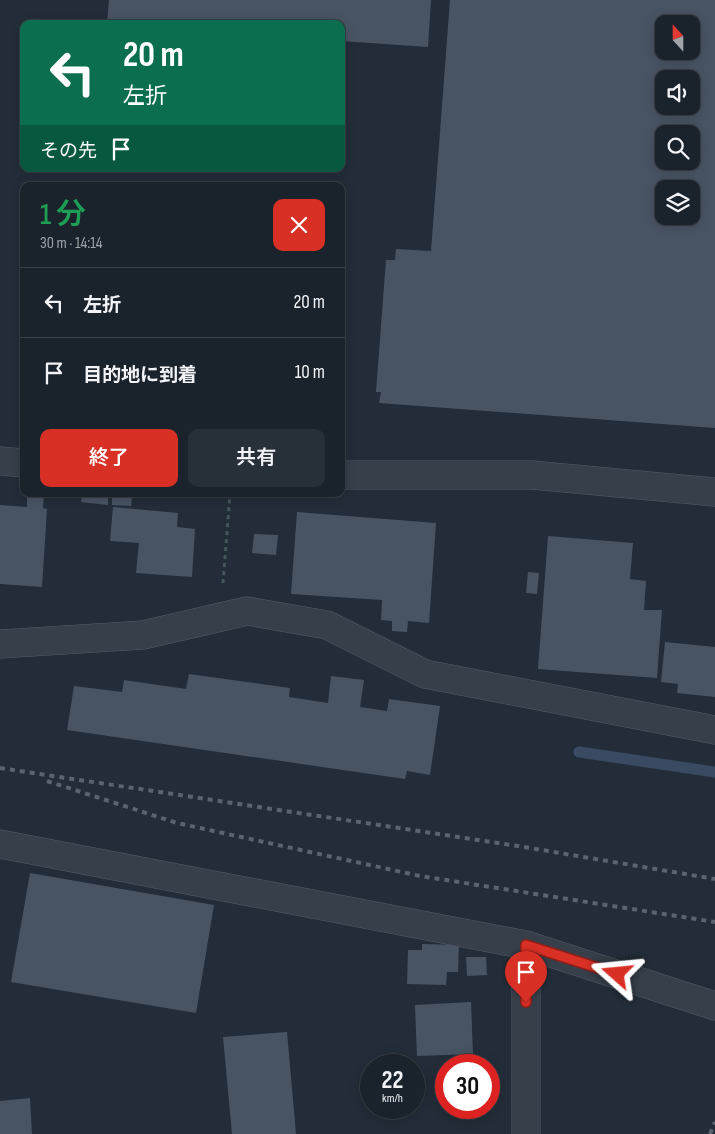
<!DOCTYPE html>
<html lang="ja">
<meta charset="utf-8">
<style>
body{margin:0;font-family:"Sofia Sans Condensed","Noto Sans JP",sans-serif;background:#272f37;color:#f1f3f6;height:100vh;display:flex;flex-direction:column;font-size:19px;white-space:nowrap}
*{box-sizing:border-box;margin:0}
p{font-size:16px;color:#9fa4a9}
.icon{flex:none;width:28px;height:28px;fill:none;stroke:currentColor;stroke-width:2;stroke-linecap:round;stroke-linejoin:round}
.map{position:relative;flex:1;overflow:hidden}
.panel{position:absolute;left:20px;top:182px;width:325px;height:315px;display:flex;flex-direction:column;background:#1a222b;border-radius:10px;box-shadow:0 2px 12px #0003,0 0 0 1px #383f47}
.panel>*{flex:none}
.top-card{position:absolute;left:20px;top:20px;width:325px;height:152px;border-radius:10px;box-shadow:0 2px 12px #0003,0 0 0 1px #383f47;background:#0b6e4f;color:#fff;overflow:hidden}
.needle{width:32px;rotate:339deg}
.buttons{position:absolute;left:655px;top:15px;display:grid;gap:10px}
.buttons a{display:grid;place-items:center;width:45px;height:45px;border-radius:10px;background:#1a222b;box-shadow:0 2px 12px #0003,0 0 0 1px #383f47;font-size:25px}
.speed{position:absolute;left:360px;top:1054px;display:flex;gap:10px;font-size:25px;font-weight:700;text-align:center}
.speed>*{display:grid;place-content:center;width:65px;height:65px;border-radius:50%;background:#1a222b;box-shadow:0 2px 12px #0003,0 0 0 1px #383f47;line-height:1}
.speed small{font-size:12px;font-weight:400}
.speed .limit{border:8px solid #d22;background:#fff;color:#111}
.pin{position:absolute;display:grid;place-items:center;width:42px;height:42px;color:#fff;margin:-51px -21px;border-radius:50% 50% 50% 0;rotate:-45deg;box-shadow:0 0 5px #0007}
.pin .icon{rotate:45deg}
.me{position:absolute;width:55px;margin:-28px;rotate:288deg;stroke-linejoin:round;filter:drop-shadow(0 0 4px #0008)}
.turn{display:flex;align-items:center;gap:18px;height:105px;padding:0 20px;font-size:22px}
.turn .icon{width:65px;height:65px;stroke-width:2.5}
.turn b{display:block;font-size:35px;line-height:42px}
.then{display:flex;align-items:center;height:48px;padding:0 20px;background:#0003;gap:10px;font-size:19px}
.round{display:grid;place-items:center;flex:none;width:52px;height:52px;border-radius:10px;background:#272f37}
.headline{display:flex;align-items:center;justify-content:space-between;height:85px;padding:0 20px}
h1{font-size:30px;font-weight:600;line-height:38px;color:#1e9e55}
.action{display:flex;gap:10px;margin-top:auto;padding:10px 20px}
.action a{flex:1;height:58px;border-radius:10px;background:#d93025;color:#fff;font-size:20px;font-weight:600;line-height:58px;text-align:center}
.action a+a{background:#272f37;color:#f1f3f6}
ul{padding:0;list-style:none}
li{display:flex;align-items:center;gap:15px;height:70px;padding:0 20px;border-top:1px solid #383f47}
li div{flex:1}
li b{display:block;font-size:19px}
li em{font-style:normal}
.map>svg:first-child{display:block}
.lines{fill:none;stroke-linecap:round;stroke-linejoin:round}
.stream{stroke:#394a62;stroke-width:11}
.building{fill:#495463;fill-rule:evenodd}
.minor-casing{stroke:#545c68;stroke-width:29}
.tertiary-casing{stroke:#545c68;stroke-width:29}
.path{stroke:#44575a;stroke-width:3;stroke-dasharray:4 4;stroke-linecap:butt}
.minor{stroke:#363f4a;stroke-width:28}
.tertiary{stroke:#363f4a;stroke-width:28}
.rail{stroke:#596371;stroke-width:4;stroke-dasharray:5 5;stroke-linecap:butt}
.route-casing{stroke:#8d1f18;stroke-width:12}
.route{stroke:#d93025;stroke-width:9}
</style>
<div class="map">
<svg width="715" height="1134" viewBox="0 0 715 1134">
<rect width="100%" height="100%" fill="#232d39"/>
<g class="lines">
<!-- stream -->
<path class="stream" d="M 579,752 L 715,772"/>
</g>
<!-- building -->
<path class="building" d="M 109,0 L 431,0 L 428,47 L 341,41 L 341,24 L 107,24 Z
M 450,0 L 715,0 L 715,428 L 379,403 L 381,392 L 376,392 L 386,260 L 395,260 L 396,249 L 431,251 ZM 664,24 L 691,24 L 691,51 L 664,51 ZM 664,79 L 691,79 L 691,106 L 664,106 ZM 664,134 L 691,134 L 691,161 L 664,161 ZM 664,189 L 691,189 L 691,216 L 664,216 Z
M 27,494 L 44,494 L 43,508 L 47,509 L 42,587 L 0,584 L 0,505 L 27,507 Z
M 82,494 L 108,496 L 108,505 L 81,502 Z
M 112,495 L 132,497 L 131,506 L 112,505 Z
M 113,507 L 178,513 L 177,527 L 195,529 L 192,577 L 136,573 L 139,543 L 110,541 Z
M 297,512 L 436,523 L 429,623 L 408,621 L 407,632 L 392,631 L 392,621 L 381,620 L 382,600 L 291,594 Z
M 254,534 L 278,535 L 276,555 L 252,553 Z
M 548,536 L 633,543 L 630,579 L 646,581 L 644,610 L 662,610 L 657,678 L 538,669 Z
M 528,572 L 539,573 L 537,594 L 526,593 Z
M 665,642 L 715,647 L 715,697 L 677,693 L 678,684 L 661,682 Z
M 189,674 L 290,688 L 289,697 L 328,703 L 331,676 L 364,680 L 360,707 L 387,711 L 389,699 L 440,706 L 430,775 L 407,771 L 405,779 L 67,730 L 74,686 L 122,692 L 124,680 L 186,689 Z
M 30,873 L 214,905 L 196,1013 L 11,982 Z
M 422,944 L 459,945 L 458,972 L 447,972 L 446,985 L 407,984 L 408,950 L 422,950 Z
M 466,957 L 486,957 L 487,975 L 467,976 Z
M 471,1002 L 473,1054 L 417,1056 L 415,1005 Z
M 287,1032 L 296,1134 L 232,1134 L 223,1037 Z
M 30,1098 L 32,1134 L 0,1134 L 0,1101 Z"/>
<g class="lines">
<defs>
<path id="minor" d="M 0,644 L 143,635 L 247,611 L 327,625 L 425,674 L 715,730
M 0,844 L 526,945 L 715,1006
M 526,945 L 526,1134"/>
<path id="tertiary" d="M 0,461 L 24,463
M 341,475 L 532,475 L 715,492"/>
</defs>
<!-- minor casing -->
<use href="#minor" class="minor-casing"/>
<!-- tertiary casing -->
<use href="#tertiary" class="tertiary-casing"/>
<!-- path -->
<path class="path" d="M 223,583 L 230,494"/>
<!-- minor -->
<use href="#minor" class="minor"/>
<!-- tertiary -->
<use href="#tertiary" class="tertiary"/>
<!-- rail -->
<path class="rail" d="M 0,768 L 518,846 L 715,879
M 47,781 L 177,823 L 420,876 L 715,922
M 710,1134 L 715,1122"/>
</g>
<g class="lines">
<defs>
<path id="route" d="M 526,1002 L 526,945 L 617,974"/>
</defs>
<!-- route casing -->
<use href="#route" class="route-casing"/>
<!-- route -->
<use href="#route" class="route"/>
</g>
</svg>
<div class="buttons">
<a><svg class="needle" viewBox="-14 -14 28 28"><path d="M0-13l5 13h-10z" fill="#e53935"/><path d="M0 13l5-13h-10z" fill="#9fa4a9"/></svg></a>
<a><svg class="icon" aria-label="sound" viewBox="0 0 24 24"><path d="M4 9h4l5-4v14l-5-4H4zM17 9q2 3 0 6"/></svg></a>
<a><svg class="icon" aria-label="search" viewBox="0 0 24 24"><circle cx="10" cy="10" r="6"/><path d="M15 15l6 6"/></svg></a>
<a><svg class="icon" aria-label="layers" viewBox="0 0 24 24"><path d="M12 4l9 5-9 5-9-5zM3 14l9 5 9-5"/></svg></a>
</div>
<div class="speed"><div>22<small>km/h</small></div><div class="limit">30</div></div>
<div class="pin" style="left:526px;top:1002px;background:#d93025"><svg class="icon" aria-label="arrive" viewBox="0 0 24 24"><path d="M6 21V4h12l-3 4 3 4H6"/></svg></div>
<svg class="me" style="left:617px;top:974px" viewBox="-20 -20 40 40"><path d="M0-17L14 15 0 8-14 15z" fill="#d93025" stroke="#fff" stroke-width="4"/></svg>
<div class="top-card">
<div class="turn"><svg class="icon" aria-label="left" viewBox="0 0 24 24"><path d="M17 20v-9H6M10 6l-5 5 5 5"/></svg><div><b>20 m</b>左折</div></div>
<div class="then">その先<svg class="icon" aria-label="arrive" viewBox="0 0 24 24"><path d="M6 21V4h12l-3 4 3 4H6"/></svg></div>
</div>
<section class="panel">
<div class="headline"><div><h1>1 分</h1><p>30 m · 14:14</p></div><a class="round" style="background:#d93025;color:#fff"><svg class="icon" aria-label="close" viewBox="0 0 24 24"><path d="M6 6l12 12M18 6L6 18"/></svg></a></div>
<ul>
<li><svg class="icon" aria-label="left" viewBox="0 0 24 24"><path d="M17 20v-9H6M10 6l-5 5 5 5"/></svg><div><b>左折</b></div><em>20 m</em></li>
<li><svg class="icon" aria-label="arrive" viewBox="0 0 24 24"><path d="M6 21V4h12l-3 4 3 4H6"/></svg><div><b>目的地に到着</b></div><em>10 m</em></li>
</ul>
<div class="action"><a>終了</a><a>共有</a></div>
</section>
</div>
